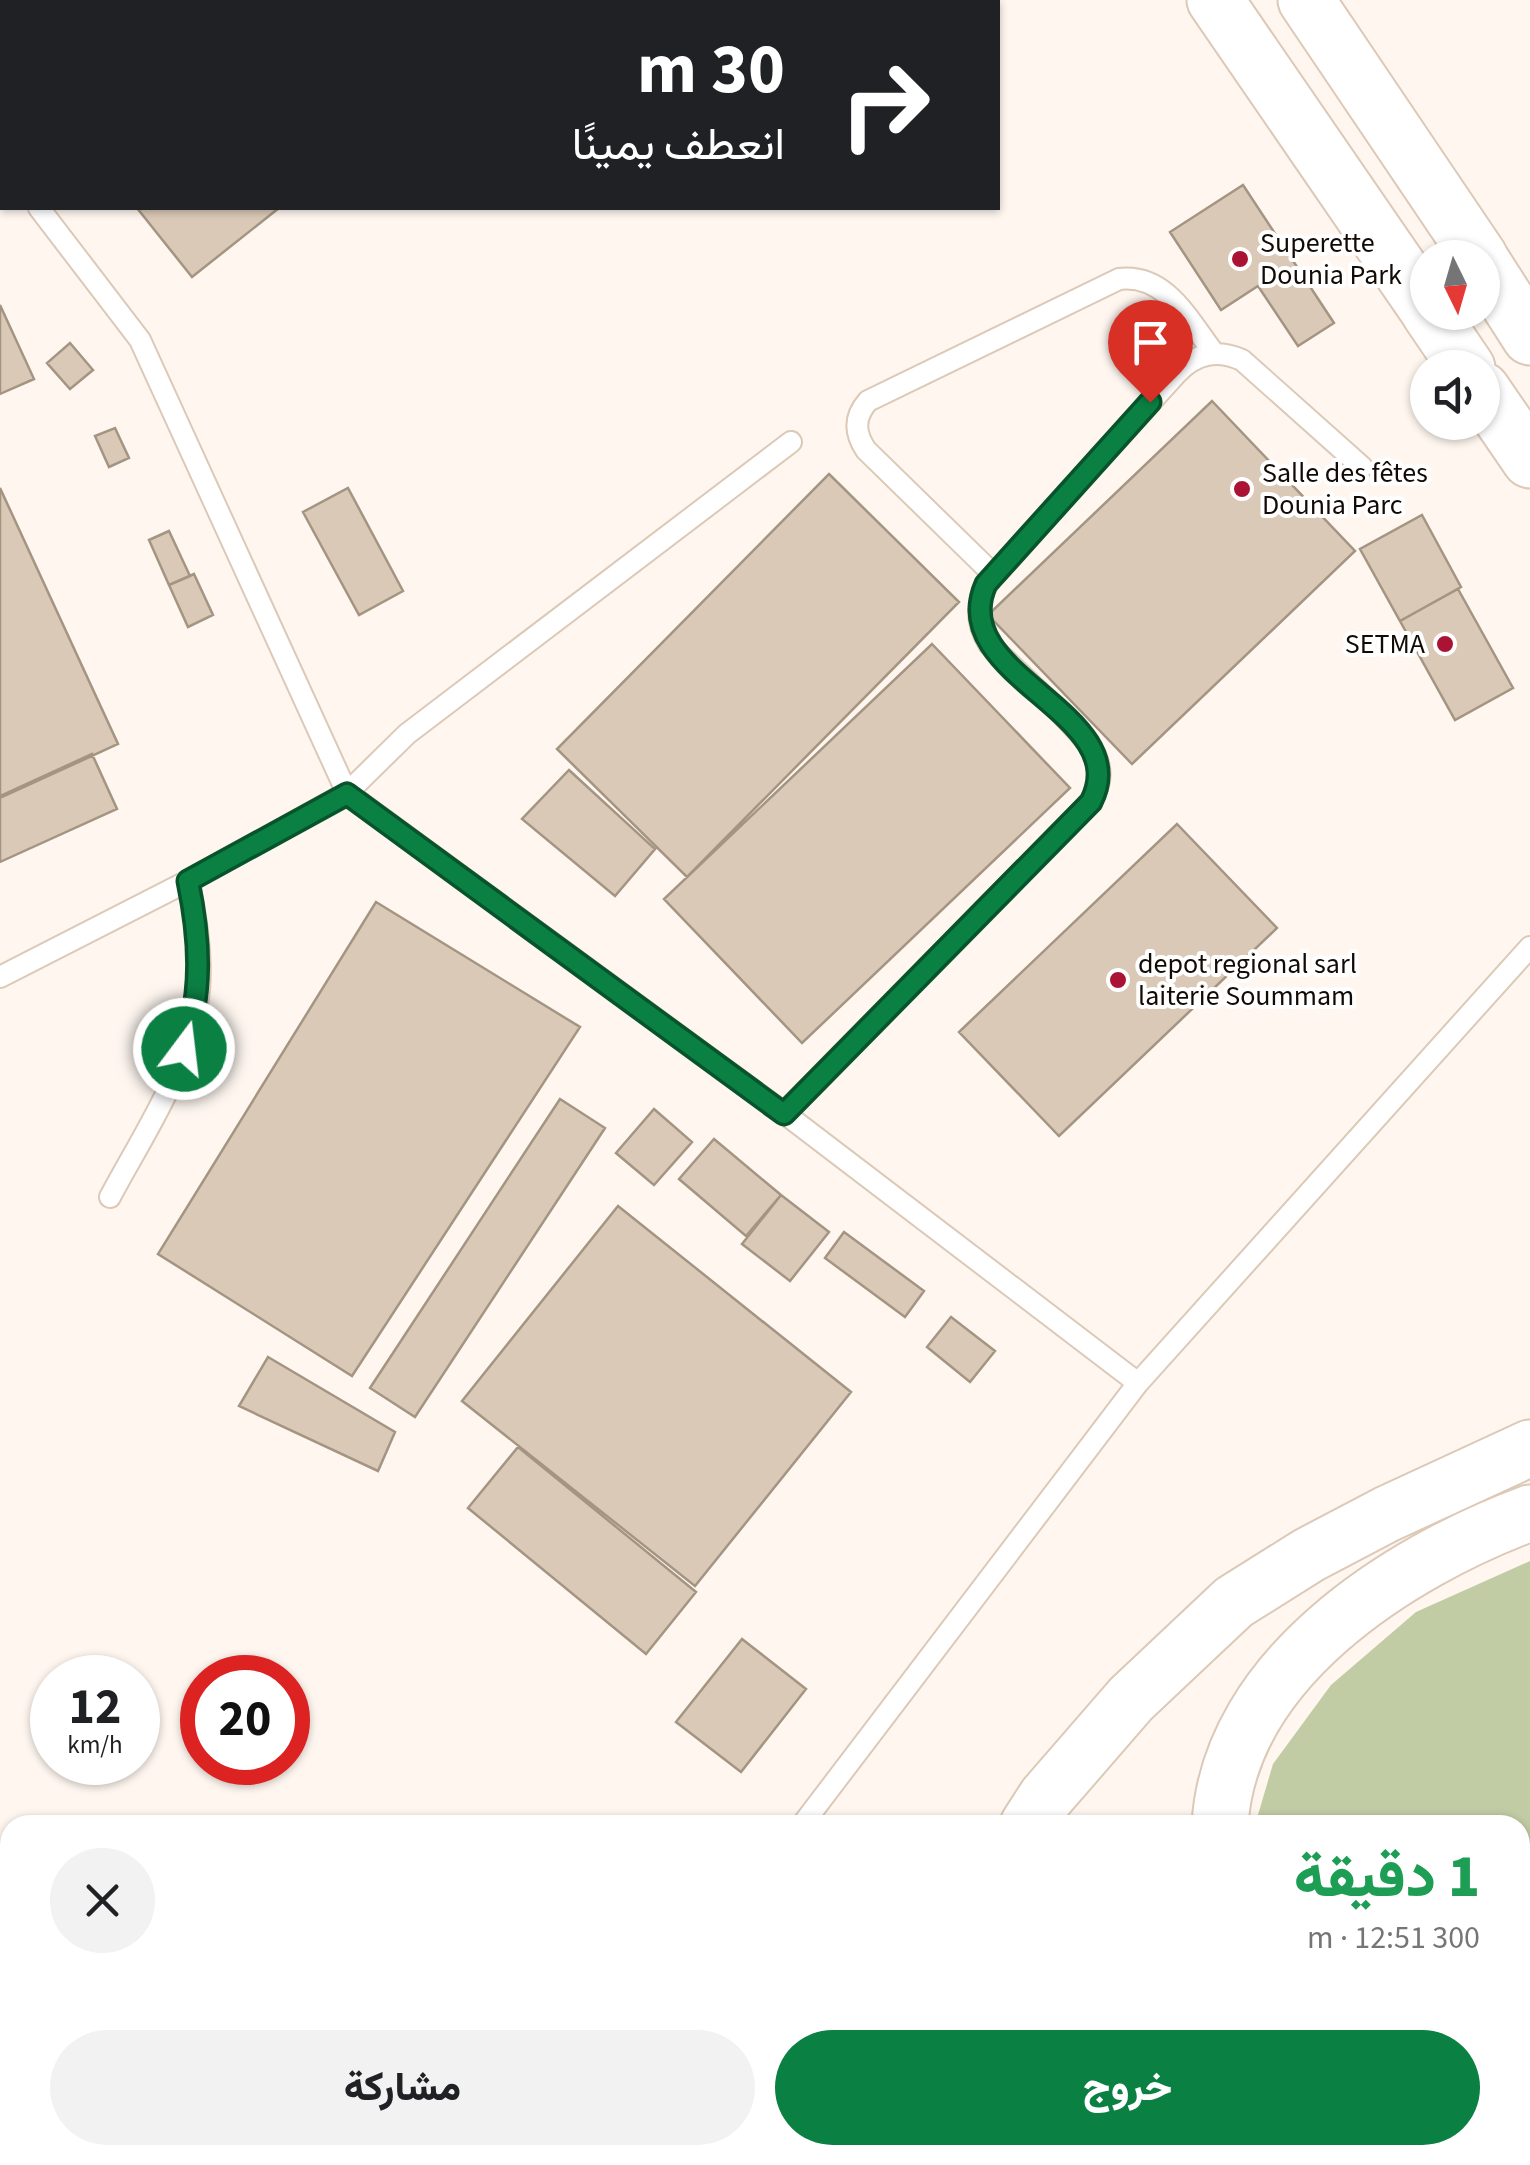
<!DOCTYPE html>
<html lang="ar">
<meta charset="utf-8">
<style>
body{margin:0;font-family:"Source Sans 3",Vazirmatn,sans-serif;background:#f2f2f2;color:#202124;direction:rtl;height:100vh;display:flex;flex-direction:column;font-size:38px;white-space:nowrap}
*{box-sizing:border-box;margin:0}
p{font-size:32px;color:#757577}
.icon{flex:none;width:55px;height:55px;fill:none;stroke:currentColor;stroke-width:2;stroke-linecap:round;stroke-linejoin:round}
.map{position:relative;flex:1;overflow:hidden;direction:ltr}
.panel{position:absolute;left:0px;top:1815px;width:1530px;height:350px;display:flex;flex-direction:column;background:#fff;border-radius:30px 30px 0 0;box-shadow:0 2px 8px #0004;direction:rtl}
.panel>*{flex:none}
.banner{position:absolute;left:0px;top:0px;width:1000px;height:210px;box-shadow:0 2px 8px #0004;direction:rtl;background:#202124;color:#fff;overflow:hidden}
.needle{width:65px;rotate:175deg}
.buttons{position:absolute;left:1410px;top:240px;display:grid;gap:20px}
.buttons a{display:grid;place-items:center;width:90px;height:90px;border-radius:50%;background:#fff;box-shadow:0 2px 8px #0004;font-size:50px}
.speed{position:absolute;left:30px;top:1655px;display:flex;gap:20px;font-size:50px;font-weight:700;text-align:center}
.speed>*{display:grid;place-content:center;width:130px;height:130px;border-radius:50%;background:#fff;box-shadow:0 2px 8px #0004;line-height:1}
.speed small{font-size:25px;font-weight:400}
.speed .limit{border:15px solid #d22;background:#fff;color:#111}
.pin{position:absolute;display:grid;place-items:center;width:85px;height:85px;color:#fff;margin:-102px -42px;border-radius:50% 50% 50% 0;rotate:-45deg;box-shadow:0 0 10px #0007}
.pin .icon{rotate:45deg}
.me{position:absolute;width:110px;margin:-55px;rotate:15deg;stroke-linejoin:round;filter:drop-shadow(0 0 8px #0008)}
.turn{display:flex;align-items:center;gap:35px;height:210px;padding:0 50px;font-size:45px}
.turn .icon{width:130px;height:130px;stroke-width:2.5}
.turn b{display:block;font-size:70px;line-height:85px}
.round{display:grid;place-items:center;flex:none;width:105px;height:105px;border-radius:52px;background:#f2f2f2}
.summary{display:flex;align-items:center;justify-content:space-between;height:170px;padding:0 50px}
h1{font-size:60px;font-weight:800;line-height:75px;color:#1e9e55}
.button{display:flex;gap:20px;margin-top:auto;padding:20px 50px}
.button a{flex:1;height:115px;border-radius:60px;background:#0b8043;color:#fff;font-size:40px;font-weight:800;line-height:115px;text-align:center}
.button a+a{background:#f2f2f2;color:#202124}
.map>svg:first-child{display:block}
.green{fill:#c1cca4}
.building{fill:#dac9b6;stroke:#a49582;stroke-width:2.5}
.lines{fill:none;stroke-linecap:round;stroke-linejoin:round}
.lane-casing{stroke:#dcc9b7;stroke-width:24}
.secondary-casing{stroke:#dcc9b7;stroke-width:59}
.highway-casing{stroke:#dcc9b7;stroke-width:59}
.lane{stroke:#fff;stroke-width:20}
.secondary{stroke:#fff;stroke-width:55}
.highway{stroke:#fff;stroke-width:55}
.route-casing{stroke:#07532c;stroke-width:25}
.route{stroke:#0b8043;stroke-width:18}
.poi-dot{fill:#aa1334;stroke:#fff;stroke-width:4}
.labels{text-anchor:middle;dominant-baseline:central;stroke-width:8;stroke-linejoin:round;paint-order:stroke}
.poi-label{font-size:28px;fill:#110a05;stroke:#fff;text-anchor:start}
</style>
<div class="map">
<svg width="1530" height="2165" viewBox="0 0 1530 2165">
<rect width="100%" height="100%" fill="#fef6ef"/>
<!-- green -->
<path class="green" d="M 1530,1561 L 1530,2165 L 1430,2165 L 1410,2155 L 1520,2155 L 1520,1825 L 1255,1825 L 1273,1764 L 1331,1685 L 1416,1612 Z"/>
<!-- building -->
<path class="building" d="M 0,0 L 121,0 L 123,2 L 2,2 L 2,37 Z
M 1243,185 L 1334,323 L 1298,346 L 1258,286 L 1221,310 L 1170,232 Z
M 137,208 L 279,208 L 192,277 Z
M 0,305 L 34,379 L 0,394 Z
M 70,343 L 93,370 L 70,389 L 47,363 Z
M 1212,401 L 1355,551 L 1132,764 L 988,615 Z
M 115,428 L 129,458 L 109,467 L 95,436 Z
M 829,474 L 959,602 L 687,877 L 557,749 Z
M 0,488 L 118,744 L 0,798 Z
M 348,488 L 403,591 L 359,615 L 303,512 Z
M 1422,515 L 1461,587 L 1400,621 L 1360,549 Z
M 169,531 L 190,576 L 169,585 L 149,540 Z
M 194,574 L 213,615 L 188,627 L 169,585 Z
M 1458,589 L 1513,688 L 1455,720 L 1400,621 Z
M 932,644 L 1070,788 L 802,1043 L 664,899 Z
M 92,754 L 117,809 L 0,862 L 0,796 Z
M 569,770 L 655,849 L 615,896 L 522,819 Z
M 1177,824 L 1277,928 L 1059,1136 L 959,1032 Z
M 376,902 L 580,1027 L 352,1376 L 158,1254 Z
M 560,1099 L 605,1128 L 415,1417 L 370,1388 Z
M 654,1109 L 692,1142 L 654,1185 L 616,1153 Z
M 714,1139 L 781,1195 L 746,1236 L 679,1179 Z
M 781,1195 L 829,1232 L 790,1281 L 742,1244 Z
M 618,1206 L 851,1392 L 695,1586 L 462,1401 Z
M 844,1232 L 924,1291 L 905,1317 L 825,1258 Z
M 951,1317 L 995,1351 L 970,1382 L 927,1347 Z
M 268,1357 L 395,1432 L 378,1471 L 239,1406 Z
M 518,1447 L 696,1592 L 646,1654 L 468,1508 Z
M 742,1639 L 806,1689 L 741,1772 L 676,1722 Z"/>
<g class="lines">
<defs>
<path id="lane" d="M 0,161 L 2,164
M 39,208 L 140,340 L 347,793 L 784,1113 L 1138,1383
M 994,575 L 866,450 C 854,432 854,417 868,401 L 1119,279 C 1166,273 1189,321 1214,353
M 0,977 L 188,881 L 347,793 L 407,734 L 791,442
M 784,1113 L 1080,813 C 1096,797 1105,779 1096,757 C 1087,733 1011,666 989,644 C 974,619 976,596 994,575 L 1177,373 C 1196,353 1217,349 1242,360 L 1362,467
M 110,1197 C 144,1133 192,1064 199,990 C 202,953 196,916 188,881
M 802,1825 L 1138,1383 L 1530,947
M 568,2165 L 573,2155"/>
<path id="secondary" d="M 1215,0 L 1428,310
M 1306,0 L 1480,258
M 1482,262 L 1530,337
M 1429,312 L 1467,368
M 1482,390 L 1530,460"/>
<path id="highway" d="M 1028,1825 L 1046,1797 L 1131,1699 L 1234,1602 L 1309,1555 L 1387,1514 L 1530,1448
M 1220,1825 C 1229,1669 1398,1562 1530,1513
M 1520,1996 L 1530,1990
M 1520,2088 L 1530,2082
M 913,2155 L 914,2165
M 1222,2165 L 1242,2155
M 1394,2165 L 1410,2155"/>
</defs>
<!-- lane casing -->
<use href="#lane" class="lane-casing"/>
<!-- secondary casing -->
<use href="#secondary" class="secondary-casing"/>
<!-- highway casing -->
<use href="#highway" class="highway-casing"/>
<!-- lane -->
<use href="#lane" class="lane"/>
<!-- secondary -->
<use href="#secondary" class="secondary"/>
<!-- highway -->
<use href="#highway" class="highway"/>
</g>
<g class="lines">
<defs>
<path id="route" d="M 184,1049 C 203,992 200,939 188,881 L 347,794 L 784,1114 L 1091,802 C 1137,712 944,677 986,584 L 1150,402"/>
</defs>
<!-- route casing -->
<use href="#route" class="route-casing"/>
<!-- route -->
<use href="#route" class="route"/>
</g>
<!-- markers -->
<g class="poi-dot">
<circle cx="1240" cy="259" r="10"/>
<circle cx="1242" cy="489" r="10"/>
<circle cx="1445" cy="644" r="10"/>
<circle cx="1118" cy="980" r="10"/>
</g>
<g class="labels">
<!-- poi labels -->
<g class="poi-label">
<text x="1260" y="243">Superette<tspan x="1260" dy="32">Dounia Park</tspan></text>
<text x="1262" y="473">Salle des fêtes<tspan x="1262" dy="32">Dounia Parc</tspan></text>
<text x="1425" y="644" text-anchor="end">SETMA</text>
<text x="1138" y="964">depot regional sarl<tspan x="1138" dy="32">laiterie Soummam</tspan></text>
</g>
</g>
</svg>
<div class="buttons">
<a><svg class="needle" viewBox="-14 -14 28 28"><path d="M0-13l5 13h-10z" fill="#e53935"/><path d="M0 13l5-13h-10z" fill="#757577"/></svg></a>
<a><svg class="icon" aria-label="sound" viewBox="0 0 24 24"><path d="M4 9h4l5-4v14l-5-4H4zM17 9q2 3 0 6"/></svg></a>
</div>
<div class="speed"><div>12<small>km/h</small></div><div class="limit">20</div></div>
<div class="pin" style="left:1150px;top:402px;background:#d93025"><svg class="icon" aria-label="arrive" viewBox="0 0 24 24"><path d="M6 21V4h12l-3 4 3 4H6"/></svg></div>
<svg class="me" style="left:184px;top:1049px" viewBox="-20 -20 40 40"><circle r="17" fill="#0b8043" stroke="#fff" stroke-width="3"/><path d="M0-11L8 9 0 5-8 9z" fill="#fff"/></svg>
<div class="banner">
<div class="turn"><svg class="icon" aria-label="right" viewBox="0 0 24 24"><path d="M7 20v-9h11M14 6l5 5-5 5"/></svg><div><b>30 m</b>انعطف يمينًا</div></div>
</div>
<section class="panel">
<div class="summary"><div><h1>1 دقيقة</h1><p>300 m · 12:51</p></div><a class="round"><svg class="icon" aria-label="close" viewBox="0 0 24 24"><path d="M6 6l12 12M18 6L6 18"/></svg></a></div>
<div class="button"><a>خروج</a><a>مشاركة</a></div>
</section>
</div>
